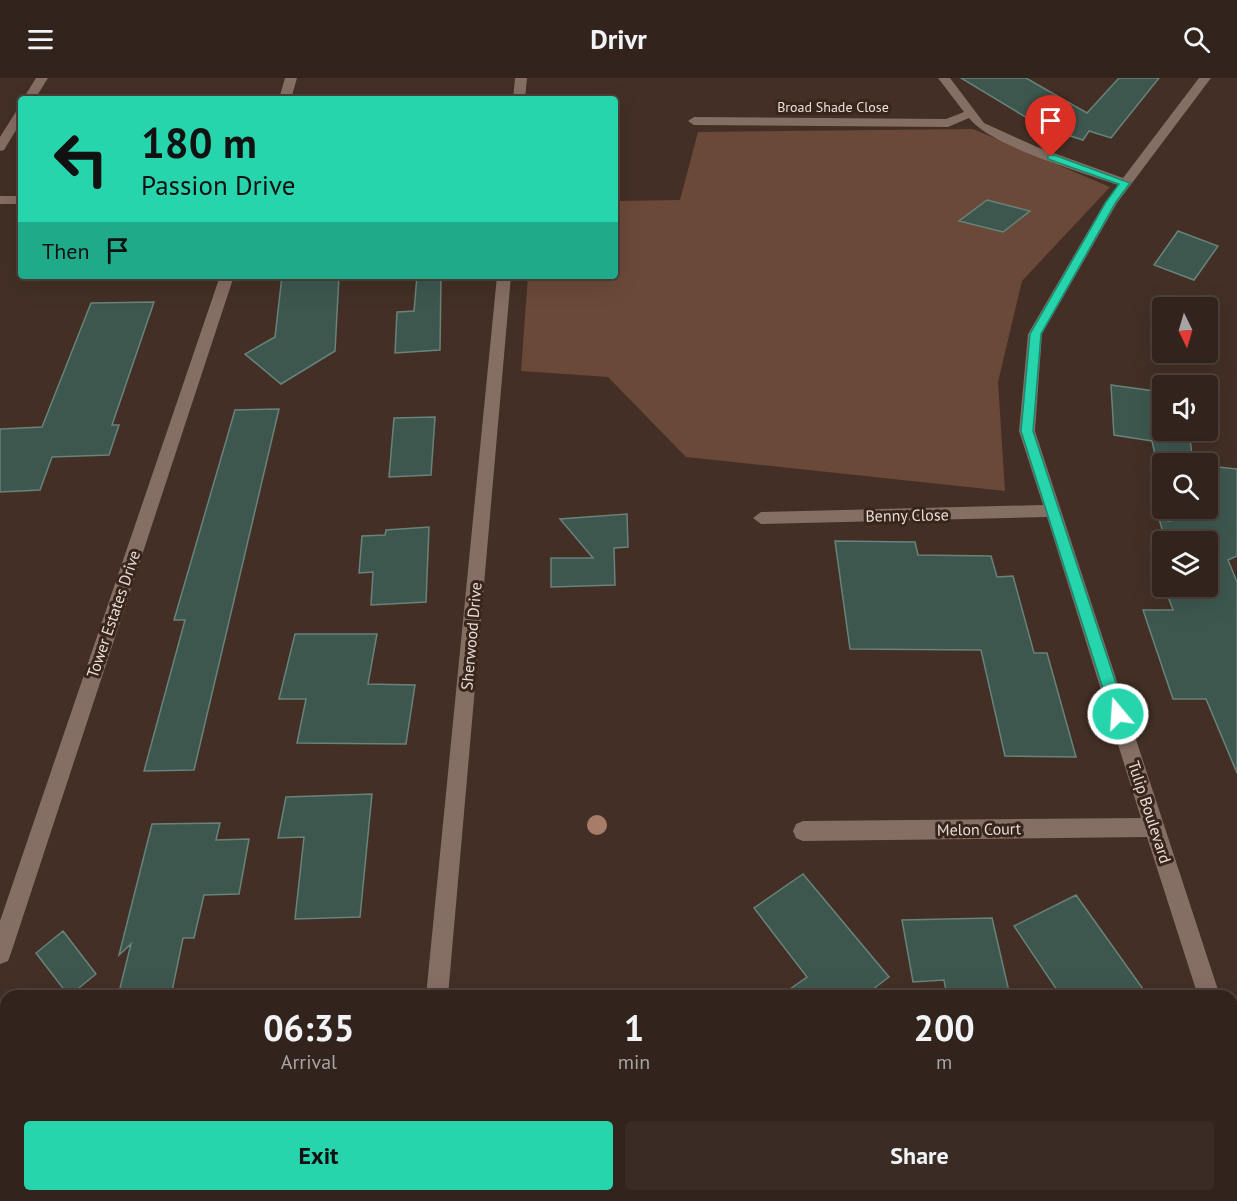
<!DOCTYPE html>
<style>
body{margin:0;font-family:"PT Sans",sans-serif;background:#3a2b25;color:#f1f3f6;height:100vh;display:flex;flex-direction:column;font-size:22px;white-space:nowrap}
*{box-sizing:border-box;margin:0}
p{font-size:20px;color:#a8a4a3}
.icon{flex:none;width:33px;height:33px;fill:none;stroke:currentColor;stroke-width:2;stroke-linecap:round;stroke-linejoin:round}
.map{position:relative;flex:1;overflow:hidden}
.sheet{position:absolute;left:0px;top:912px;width:1238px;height:212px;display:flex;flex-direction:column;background:#32231c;border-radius:18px 18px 0 0;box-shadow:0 6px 24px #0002,0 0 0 2px #4d403b}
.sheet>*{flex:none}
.guide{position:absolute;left:18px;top:18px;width:600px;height:183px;border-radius:6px;box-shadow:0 6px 24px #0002,0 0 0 2px #4d403b;background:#27d5ad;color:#111;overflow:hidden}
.needle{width:39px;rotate:175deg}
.tools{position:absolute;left:1152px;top:219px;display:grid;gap:12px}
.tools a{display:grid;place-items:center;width:66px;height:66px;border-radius:6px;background:#32231c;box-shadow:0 6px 24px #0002,0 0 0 2px #4d403b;font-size:30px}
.pin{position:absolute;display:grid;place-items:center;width:51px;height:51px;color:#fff;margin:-62px -26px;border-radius:50% 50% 50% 0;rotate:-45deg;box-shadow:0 0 6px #0007}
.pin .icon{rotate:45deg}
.me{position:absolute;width:66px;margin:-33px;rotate:342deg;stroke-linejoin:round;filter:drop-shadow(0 0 4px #0008)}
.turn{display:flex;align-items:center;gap:21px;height:126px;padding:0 24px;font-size:27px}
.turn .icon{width:78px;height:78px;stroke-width:2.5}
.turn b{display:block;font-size:42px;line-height:51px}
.then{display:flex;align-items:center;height:57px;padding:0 24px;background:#0003;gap:12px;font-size:22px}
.eta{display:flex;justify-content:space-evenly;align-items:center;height:102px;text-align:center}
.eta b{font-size:36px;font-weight:600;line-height:42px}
.primary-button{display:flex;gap:12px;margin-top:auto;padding:12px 24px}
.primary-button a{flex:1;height:69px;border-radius:6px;background:#27d5ad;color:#111;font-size:24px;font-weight:600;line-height:69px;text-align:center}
.primary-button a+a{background:#3a2b25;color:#f1f3f6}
header{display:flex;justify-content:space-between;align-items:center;height:78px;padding:0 24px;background:#32231c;font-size:27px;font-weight:600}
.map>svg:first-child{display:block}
.green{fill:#6b4939}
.building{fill:#3d574f;stroke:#68837a;stroke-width:1.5}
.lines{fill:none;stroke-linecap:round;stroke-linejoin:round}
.minor{fill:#856e63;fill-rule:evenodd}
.tree{fill:#a57d69}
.route{fill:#27d5ad;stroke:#198a70;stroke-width:1.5}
.labels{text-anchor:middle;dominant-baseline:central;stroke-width:6;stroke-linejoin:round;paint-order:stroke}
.far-street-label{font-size:14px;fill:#eaddd7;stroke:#38251c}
.street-label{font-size:16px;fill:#eaddd7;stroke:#38251c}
</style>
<header><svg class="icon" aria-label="menu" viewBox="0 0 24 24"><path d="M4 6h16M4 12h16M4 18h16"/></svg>Drivr<svg class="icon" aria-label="search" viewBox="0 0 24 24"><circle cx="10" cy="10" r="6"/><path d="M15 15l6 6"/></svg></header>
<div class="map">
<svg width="1237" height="1123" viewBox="0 0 1237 1123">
<rect width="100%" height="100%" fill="#432f25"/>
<!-- green -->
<path class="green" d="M 973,51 L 1110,109 L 1022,203 L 998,304 L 1005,413 L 686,379 L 608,299 L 521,293 L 528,198 L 615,198 L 615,123 L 680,122 L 698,54 Z"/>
<!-- building -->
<path class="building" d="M 961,0 L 1026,0 L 1087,35 L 1119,0 L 1159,0 L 1111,60 L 1089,53 L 1083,62 L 1042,49 Z
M 987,122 L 1030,133 L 1003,154 L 959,143 Z
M 1178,153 L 1218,168 L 1194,202 L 1154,187 Z
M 282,198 L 339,198 L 335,273 L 281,306 L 245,276 L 275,259 Z
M 417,198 L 441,198 L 440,272 L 395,275 L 397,234 L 414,233 Z
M 154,224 L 112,347 L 119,347 L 109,377 L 52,379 L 40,412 L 0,414 L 0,351 L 42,349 L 91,225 Z
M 1111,307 L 1162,314 L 1162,352 L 1189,352 L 1193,386 L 1162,386 L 1162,409 L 1152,363 L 1114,357 Z
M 279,331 L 194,692 L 144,693 L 185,542 L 174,542 L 235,332 Z
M 435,339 L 431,397 L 389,399 L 394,340 Z
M 1208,388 L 1237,391 L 1237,478 L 1228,482 L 1237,504 L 1237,695 L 1206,621 L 1173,621 L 1143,532 L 1173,532 L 1164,508 L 1208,508 L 1208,464 L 1166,464 L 1159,441 L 1170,443 L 1167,430 L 1208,430 Z
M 627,436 L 628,469 L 614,470 L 615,507 L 551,509 L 551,480 L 593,480 L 560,441 Z
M 429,449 L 426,524 L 371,527 L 373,494 L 359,495 L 362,458 L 385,457 L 386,452 Z
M 835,463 L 915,464 L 918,477 L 991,478 L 997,499 L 1013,498 L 1034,575 L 1047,575 L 1076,679 L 1005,678 L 981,572 L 850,571 Z
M 295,556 L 377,556 L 368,606 L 415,607 L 406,666 L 297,665 L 306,621 L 279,621 Z
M 372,716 L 360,839 L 295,841 L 304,759 L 278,760 L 286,719 Z
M 220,745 L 216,762 L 249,761 L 239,816 L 204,817 L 194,860 L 183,860 L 171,918 L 118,918 L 131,866 L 119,877 L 152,746 Z
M 803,796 L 889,899 L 864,918 L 780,918 L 807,899 L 754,830 Z
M 1076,817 L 1148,918 L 1061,918 L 1014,848 Z
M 992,840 L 1010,918 L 947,918 L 944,902 L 913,904 L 902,842 Z
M 63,853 L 96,896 L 69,918 L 36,875 Z"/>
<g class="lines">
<!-- minor -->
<path class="minor" d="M 36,0 L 48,0 L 35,21 L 23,21 Z
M 285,0 L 297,0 L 291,21 L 279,21 Z
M 515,0 L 527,0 L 525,21 L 513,21 Z
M 938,0 L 950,0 L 984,45 L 1037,69 L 1123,100 L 1199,0 L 1211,0 L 1117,125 L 1042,256 L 1035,353 L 1220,918 L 1198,918 L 1147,759 L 803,763 L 796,760 L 793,753 L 796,746 L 803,743 L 1141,740 L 1047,439 L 761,446 L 753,440 L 761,434 L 1043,427 L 1019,353 L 1028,256 L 1105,124 L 1118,107 C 1082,94 990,68 969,40 L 948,49 L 694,47 L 688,43 L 694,39 L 946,41 L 964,34 Z
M 21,31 L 21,44 L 4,72 L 0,73 L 0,59 L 17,32 Z
M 0,118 L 21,118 L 21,126 L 0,126 Z
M 220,198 L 234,198 L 11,875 L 8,883 L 0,886 L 0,843 Z
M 497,198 L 511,198 L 448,918 L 426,918 Z
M 1232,975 L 1237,977 L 1237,1016 L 1232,1013 Z
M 407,1118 L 431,1118 L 430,1123 L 406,1123 Z"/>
</g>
<!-- trees -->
<circle class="tree" cx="597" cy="747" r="10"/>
<!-- route -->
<path class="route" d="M 1048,77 L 1054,77 L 1130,105 L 1116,124 L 1041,256 L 1033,353 L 1126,636 L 1118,642 L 1111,636 L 1021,353 L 1030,256 L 1106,124 L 1119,106 L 1048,81 Z"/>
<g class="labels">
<!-- far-street labels -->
<g class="far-street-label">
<text x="833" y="29">Broad Shade Close</text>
</g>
<!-- street labels -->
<g class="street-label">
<text transform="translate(907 437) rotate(-1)">Benny Close</text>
<text transform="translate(113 536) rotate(-71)">Tower Estates Drive</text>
<text transform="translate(471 558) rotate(-85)">Sherwood Drive</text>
<text transform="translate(1150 734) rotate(72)">Tulip Boulevard</text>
<text transform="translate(979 751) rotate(-1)">Melon Court</text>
</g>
</g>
</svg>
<div class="tools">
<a><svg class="needle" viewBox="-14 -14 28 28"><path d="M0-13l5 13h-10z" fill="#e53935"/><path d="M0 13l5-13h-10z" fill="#a8a4a3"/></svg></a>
<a><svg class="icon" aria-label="sound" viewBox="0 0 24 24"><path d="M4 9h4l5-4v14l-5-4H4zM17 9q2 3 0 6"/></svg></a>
<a><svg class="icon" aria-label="search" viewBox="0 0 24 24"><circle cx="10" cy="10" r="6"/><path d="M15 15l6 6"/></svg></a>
<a><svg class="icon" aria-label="layers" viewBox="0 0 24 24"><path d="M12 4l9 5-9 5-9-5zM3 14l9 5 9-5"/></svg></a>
</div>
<div class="pin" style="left:1051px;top:79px;background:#d93025"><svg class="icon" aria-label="arrive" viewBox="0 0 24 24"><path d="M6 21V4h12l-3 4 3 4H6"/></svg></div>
<svg class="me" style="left:1118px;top:636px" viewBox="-20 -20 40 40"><circle r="17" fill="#27d5ad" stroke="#fff" stroke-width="3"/><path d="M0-11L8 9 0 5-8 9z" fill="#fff"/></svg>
<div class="guide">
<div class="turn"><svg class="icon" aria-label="left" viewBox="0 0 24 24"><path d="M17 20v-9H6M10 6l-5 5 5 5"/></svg><div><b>180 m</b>Passion Drive</div></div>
<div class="then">Then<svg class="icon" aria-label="arrive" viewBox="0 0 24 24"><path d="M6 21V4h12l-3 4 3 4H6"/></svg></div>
</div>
<section class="sheet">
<div class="eta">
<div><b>06:35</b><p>Arrival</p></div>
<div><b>1</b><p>min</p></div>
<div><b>200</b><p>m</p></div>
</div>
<div class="primary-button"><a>Exit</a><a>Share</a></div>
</section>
</div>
